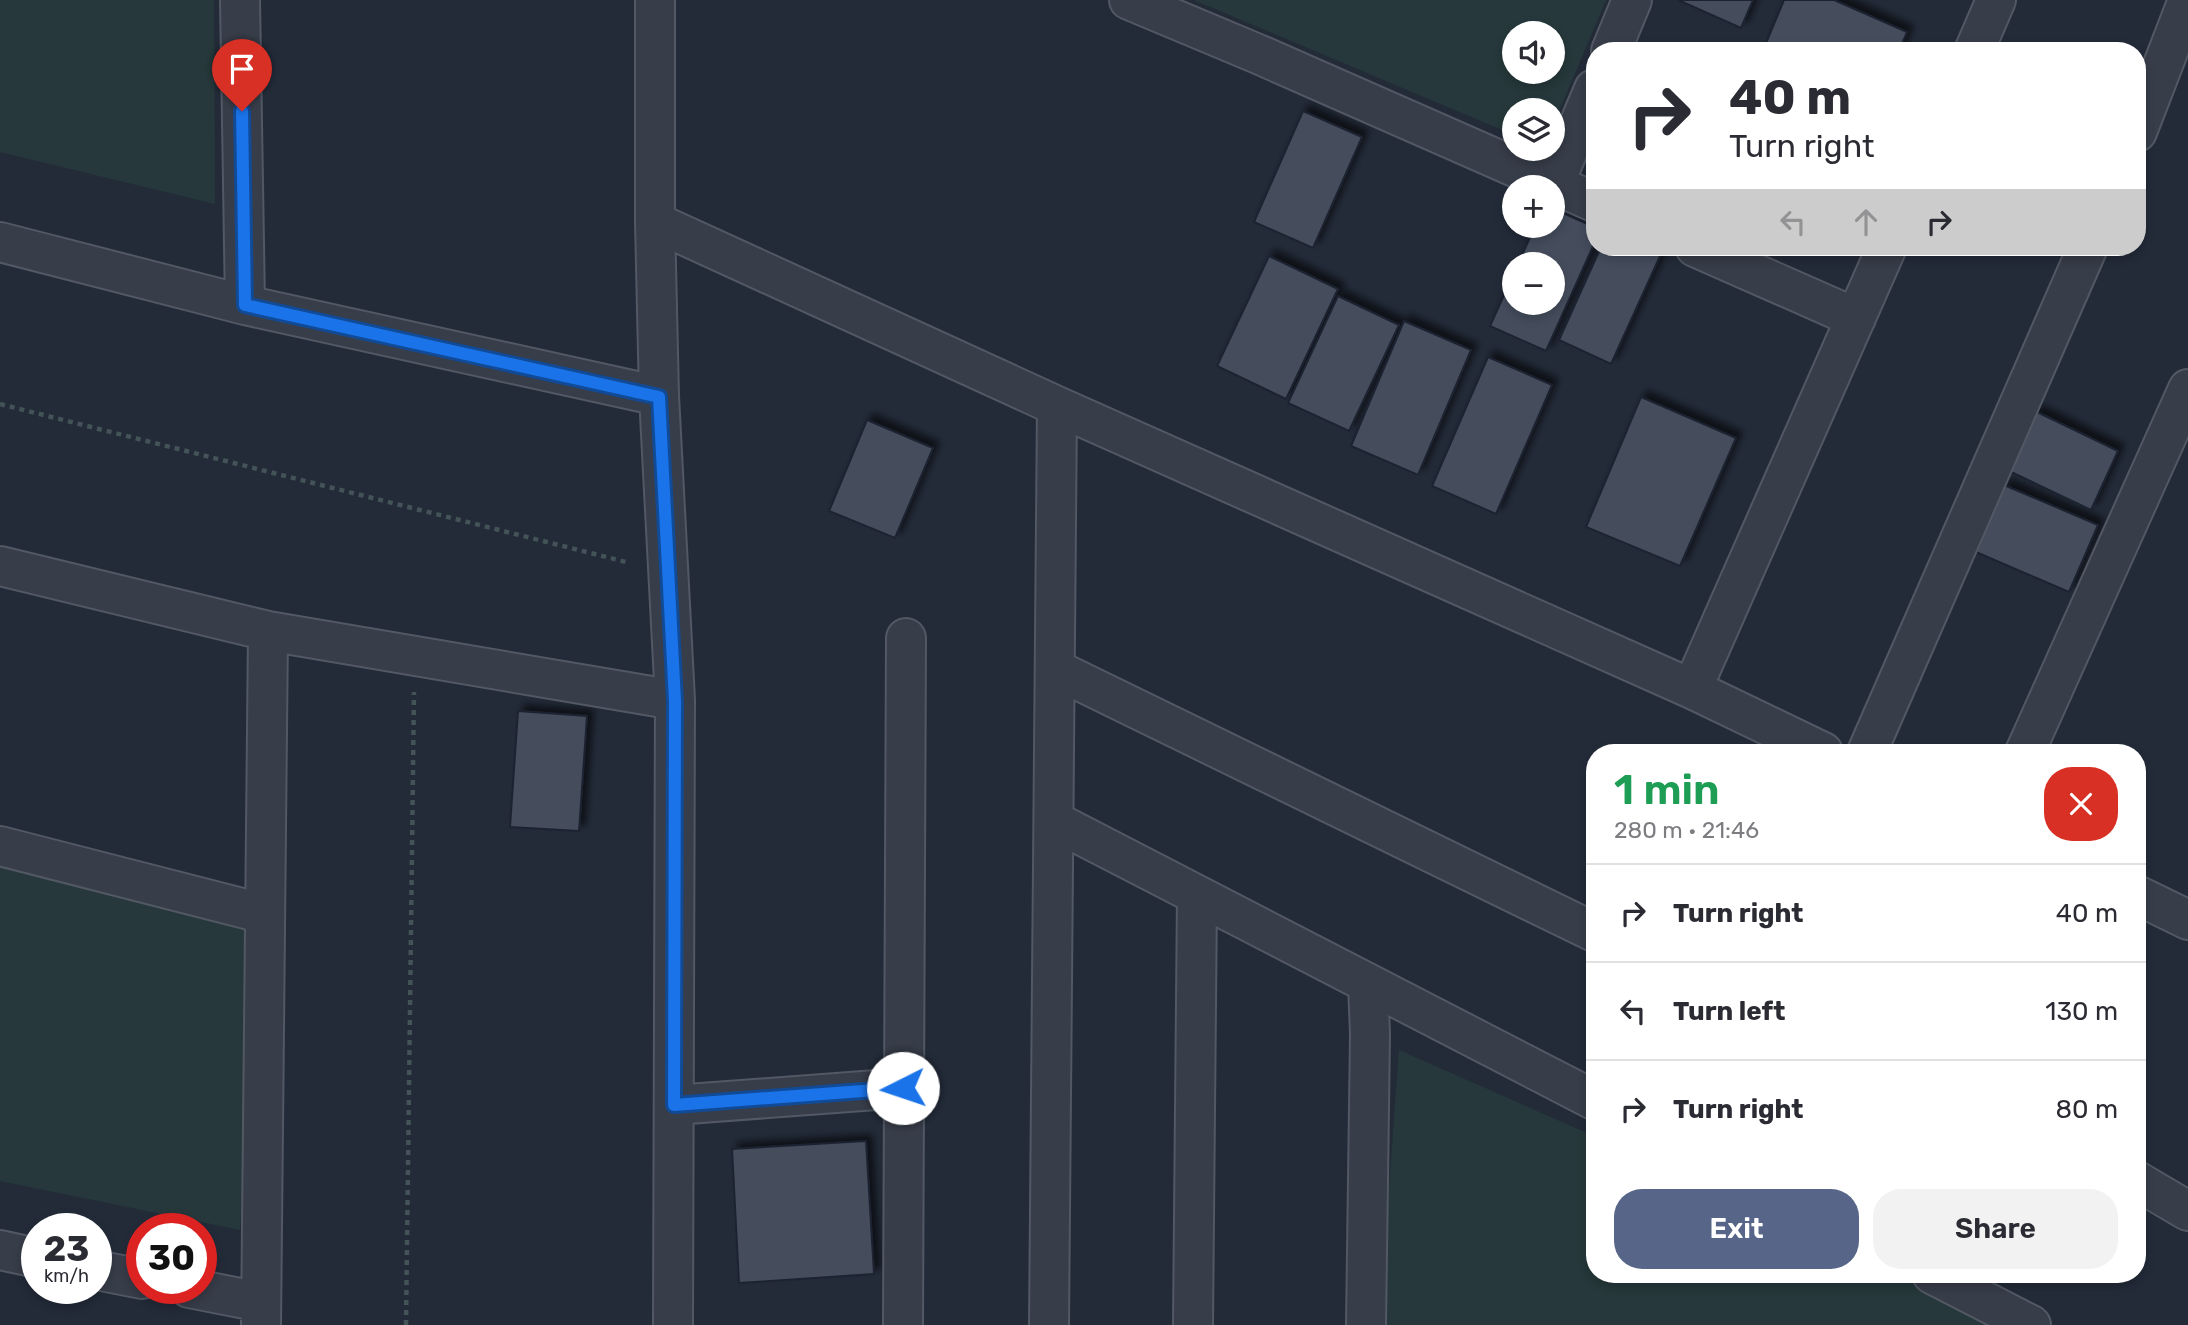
<!DOCTYPE html>
<meta charset="utf-8">
<style>
body{margin:0;font-family:Rubik,sans-serif;background:#f2f2f3;color:#2b2b33;height:100vh;display:flex;flex-direction:column;font-size:26px;white-space:nowrap}
*{box-sizing:border-box;margin:0}
p{font-size:23px;color:#7c7c81}
.icon{flex:none;width:38px;height:38px;fill:none;stroke:currentColor;stroke-width:2;stroke-linecap:round;stroke-linejoin:round}
.map{position:relative;flex:1;overflow:hidden}
.sheet{position:absolute;left:1586px;top:744px;width:560px;height:539px;display:flex;flex-direction:column;background:#fff;border-radius:28px;box-shadow:0 4px 10px #0003}
.sheet>*{flex:none}
.hud{position:absolute;left:1586px;top:42px;width:560px;height:214px;border-radius:28px;box-shadow:0 4px 10px #0003;background:#fff;color:#2b2b33;overflow:hidden}
.buttons{position:absolute;left:1502px;top:21px;display:grid;gap:14px}
.buttons a{display:grid;place-items:center;width:63px;height:63px;border-radius:50%;background:#fff;box-shadow:0 4px 10px #0003;font-size:35px}
.speed{position:absolute;left:21px;top:1213px;display:flex;gap:14px;font-size:35px;font-weight:700;text-align:center}
.speed>*{display:grid;place-content:center;width:91px;height:91px;border-radius:50%;background:#fff;box-shadow:0 4px 10px #0003;line-height:1}
.speed small{font-size:18px;font-weight:400}
.speed .limit{border:10px solid #d22;background:#fff;color:#111}
.pin{position:absolute;display:grid;place-items:center;width:60px;height:60px;color:#fff;margin:-72px -30px;border-radius:50% 50% 50% 0;rotate:-45deg;box-shadow:0 0 7px #0007}
.pin .icon{rotate:45deg}
.me{position:absolute;width:77px;margin:-38px;rotate:266deg;stroke-linejoin:round;filter:drop-shadow(0 0 5px #0008)}
.turn{display:flex;align-items:center;gap:24px;height:147px;padding:0 28px;font-size:32px}
.turn .icon{width:91px;height:91px;stroke-width:2.5}
.turn b{display:block;font-size:49px;line-height:60px}
.lanes{display:flex;align-items:center;height:66px;padding:0 28px;background:#0003;justify-content:center;gap:35px;direction:ltr}
.lanes .off{opacity:.35}
.round{display:grid;place-items:center;flex:none;width:74px;height:74px;border-radius:28px;background:#f2f2f3}
.overview{display:flex;align-items:center;justify-content:space-between;height:119px;padding:0 28px}
h1{font-size:42px;font-weight:600;line-height:52px;color:#1e9e55}
.action{display:flex;gap:14px;margin-top:auto;padding:14px 28px}
.action a{flex:1;height:80px;border-radius:28px;background:#566588;color:#fff;font-size:28px;font-weight:600;line-height:80px;text-align:center}
.action a+a{background:#f2f2f3;color:#2b2b33}
ul{padding:0;list-style:none}
li{display:flex;align-items:center;gap:21px;height:98px;padding:0 28px;border-top:2px solid #e1e1e2}
li div{flex:1}
li b{display:block;font-size:26px}
li em{font-style:normal}
.map>svg:first-child{display:block}
.green{fill:#26383b;fill-rule:evenodd}
.building{fill:#444e5d;stroke:#1e2430;stroke-width:2;filter:url(#shadow)}
.lines{fill:none;stroke-linecap:round;stroke-linejoin:round}
.minor-casing{stroke:#525864;stroke-width:42}
.path{stroke:#435357;stroke-width:4.5;stroke-dasharray:5 5;stroke-linecap:butt}
.minor{stroke:#373d49;stroke-width:38}
.route-casing{stroke:#114b97;stroke-width:18}
.route{stroke:#1a73e8;stroke-width:12}
</style>
<div class="map">
<svg width="2188" height="1325" viewBox="0 0 2188 1325">
<defs>
<filter id="shadow"><feDropShadow dx="6" dy="-6" stdDeviation="3.5" flood-color="#0009"/></filter>
</defs>
<rect width="100%" height="100%" fill="#232b39"/>
<!-- green -->
<path class="green" d="M 0,0 L 214,0 L 215,204 L 0,152 Z
M 1194,0 L 1606,0 L 1552,128 L 1552,110 L 1514,110 L 1514,135 ZM 1514,33 L 1552,33 L 1552,72 L 1514,72 Z
M 0,866 L 257,922 L 240,1230 L 0,1181 Z
M 1399,1050 L 1594,1136 L 1594,1274 L 1906,1274 L 2021,1325 L 1379,1325 Z"/>
<!-- building -->
<path class="building" d="M 1678,0 L 1753,0 L 1741,28 Z
M 1784,0 L 1834,0 L 1907,32 L 1899,51 L 1785,51 L 1766,43 Z
M 1303,111 L 1362,137 L 1313,248 L 1254,222 Z
M 1552,208 L 1594,227 L 1594,244 L 1546,351 L 1490,326 L 1514,273 L 1514,303 L 1552,303 L 1552,264 L 1518,264 L 1535,226 L 1552,226 Z
M 1601,247 L 1645,247 L 1661,254 L 1611,364 L 1559,340 Z
M 1269,256 L 1338,289 L 1286,399 L 1217,366 Z
M 1338,296 L 1399,325 L 1349,431 L 1288,403 Z
M 1404,321 L 1471,350 L 1418,475 L 1351,446 Z
M 1488,357 L 1552,385 L 1496,514 L 1432,486 Z
M 1641,397 L 1736,438 L 1680,566 L 1586,527 Z
M 2035,411 L 2118,451 L 2091,510 L 2007,470 Z
M 867,420 L 933,448 L 895,538 L 829,511 Z
M 2004,485 L 2098,525 L 2069,592 L 1976,552 Z
M 518,711 L 587,716 L 579,831 L 510,827 Z
M 866,1141 L 874,1274 L 739,1283 L 732,1149 Z"/>
<g class="lines">
<defs>
<path id="minor" d="M 240,0 L 245,305
M 655,0 L 655,222 L 659,396 L 675,700 L 673,1325
M 1129,0 L 1258,54 L 1594,202
M 1611,51 L 1632,0
M 1974,51 L 1996,0
M 2137,132 L 2188,0
M 1554,184 L 1594,89
M 655,222 L 1057,406 L 1692,689 L 1823,752
M 0,242 L 245,305 L 659,396
M 1695,247 L 1856,318
M 0,566 L 268,631 L 675,700
M 1055,669 L 1594,932
M 1692,689 L 1887,247
M 1867,752 L 2088,247
M 2025,752 L 2188,389
M 1054,821 L 1594,1100
M 0,846 L 265,914
M 2137,895 L 2188,920
M 674,1105 L 903,1088
M 2137,1181 L 2188,1211
M 0,1250 L 37,1258
M 96,1270 L 142,1279
M 1932,1274 L 2031,1325
M 189,1288 L 261,1302
M 261,1325 L 268,631
M 903,1325 L 906,638
M 1049,1325 L 1057,406
M 1193,1325 L 1197,895
M 1366,1325 L 1370,1034 L 1368,984"/>
</defs>
<!-- minor casing -->
<use href="#minor" class="minor-casing"/>
<!-- path -->
<path class="path" d="M 0,404 L 630,563
M 406,1325 L 414,692"/>
<!-- minor -->
<use href="#minor" class="minor"/>
</g>
<g class="lines">
<defs>
<path id="route" d="M 242,111 L 245,305 L 659,397 L 675,701 L 674,1105 L 903,1088"/>
</defs>
<!-- route casing -->
<use href="#route" class="route-casing"/>
<!-- route -->
<use href="#route" class="route"/>
</g>
</svg>
<div class="buttons">
<a><svg class="icon" aria-label="sound" viewBox="0 0 24 24"><path d="M4 9h4l5-4v14l-5-4H4zM17 9q2 3 0 6"/></svg></a>
<a><svg class="icon" aria-label="layers" viewBox="0 0 24 24"><path d="M12 4l9 5-9 5-9-5zM3 14l9 5 9-5"/></svg></a>
<a>+</a>
<a>−</a>
</div>
<div class="speed"><div>23<small>km/h</small></div><div class="limit">30</div></div>
<div class="pin" style="left:242px;top:111px;background:#d93025"><svg class="icon" aria-label="arrive" viewBox="0 0 24 24"><path d="M6 21V4h12l-3 4 3 4H6"/></svg></div>
<svg class="me" style="left:903px;top:1088px" viewBox="-20 -20 40 40"><circle r="19" fill="#fff"/><path d="M0-13L10 11 0 6-10 11z" fill="#1a73e8"/></svg>
<div class="hud">
<div class="turn"><svg class="icon" aria-label="right" viewBox="0 0 24 24"><path d="M7 20v-9h11M14 6l5 5-5 5"/></svg><div><b>40 m</b>Turn right</div></div>
<div class="lanes"><svg class="icon off" aria-label="left" viewBox="0 0 24 24"><path d="M17 20v-9H6M10 6l-5 5 5 5"/></svg><svg class="icon off" aria-label="ahead" viewBox="0 0 24 24"><path d="M12 20V5M6 11l6-6 6 6"/></svg><svg class="icon" aria-label="right" viewBox="0 0 24 24"><path d="M7 20v-9h11M14 6l5 5-5 5"/></svg></div>
</div>
<section class="sheet">
<div class="overview"><div><h1>1 min</h1><p>280 m · 21:46</p></div><a class="round" style="background:#d93025;color:#fff"><svg class="icon" aria-label="close" viewBox="0 0 24 24"><path d="M6 6l12 12M18 6L6 18"/></svg></a></div>
<ul>
<li><svg class="icon" aria-label="right" viewBox="0 0 24 24"><path d="M7 20v-9h11M14 6l5 5-5 5"/></svg><div><b>Turn right</b></div><em>40 m</em></li>
<li><svg class="icon" aria-label="left" viewBox="0 0 24 24"><path d="M17 20v-9H6M10 6l-5 5 5 5"/></svg><div><b>Turn left</b></div><em>130 m</em></li>
<li><svg class="icon" aria-label="right" viewBox="0 0 24 24"><path d="M7 20v-9h11M14 6l5 5-5 5"/></svg><div><b>Turn right</b></div><em>80 m</em></li>
</ul>
<div class="action"><a>Exit</a><a>Share</a></div>
</section>
</div>
